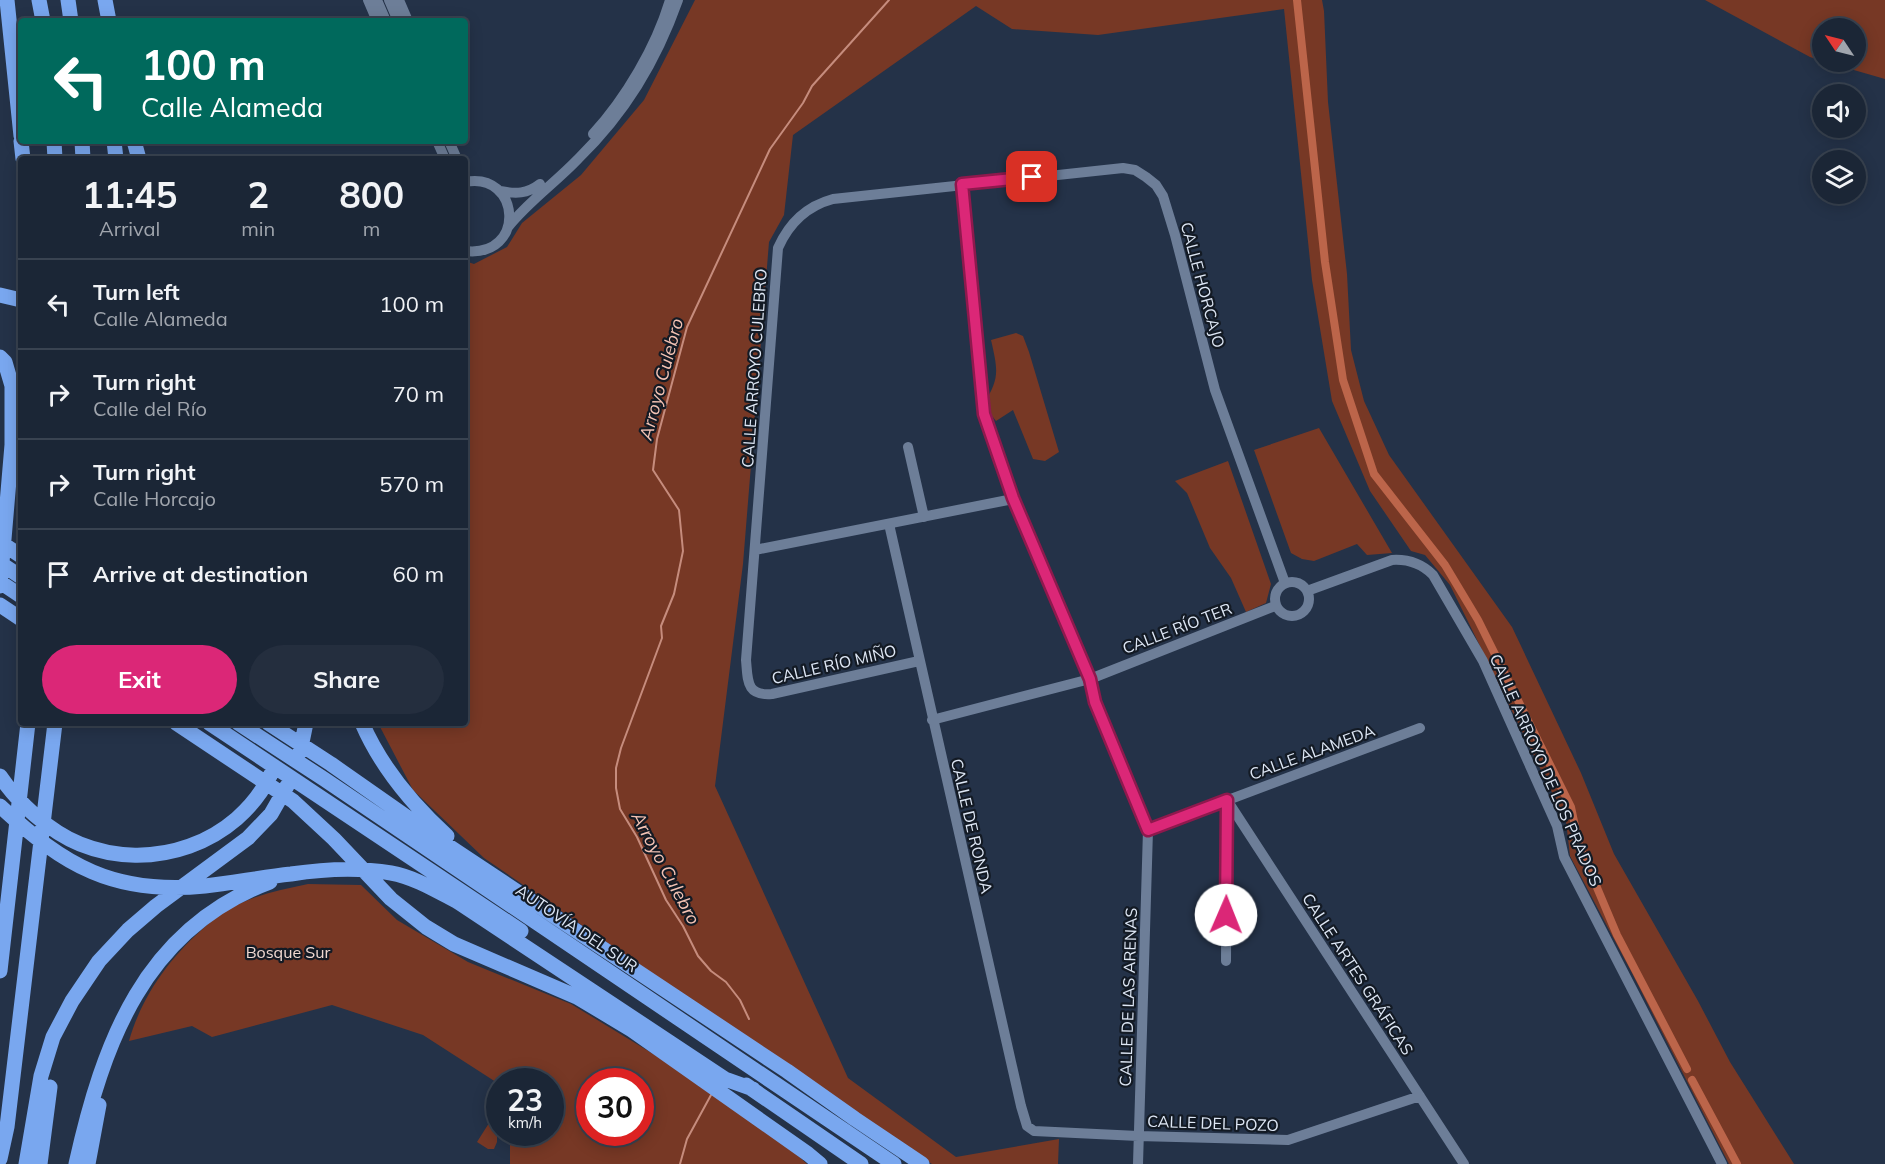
<!DOCTYPE html>
<meta charset="utf-8">
<style>
body{margin:0;font-family:Mulish,sans-serif;background:#242e3e;color:#f1f3f6;height:100vh;display:flex;flex-direction:column;font-size:22px;white-space:nowrap}
*{box-sizing:border-box;margin:0}
p{font-size:20px;color:#a0a5ad}
.icon{flex:none;width:33px;height:33px;fill:none;stroke:currentColor;stroke-width:2;stroke-linecap:round;stroke-linejoin:round}
.map{position:relative;flex:1;overflow:hidden}
.side{position:absolute;left:18px;top:156px;width:450px;height:570px;display:flex;flex-direction:column;background:#1b2636;border-radius:6px;box-shadow:0 3px 15px #0003,0 0 0 2px #394351}
.side>*{flex:none}
.hud{position:absolute;left:18px;top:18px;width:450px;height:126px;border-radius:6px;box-shadow:0 3px 15px #0003,0 0 0 2px #394351;background:#00695c;color:#fff;overflow:hidden}
.needle{width:39px;rotate:305deg}
.tools{position:absolute;left:1812px;top:18px;display:grid;gap:12px}
.tools a{display:grid;place-items:center;width:54px;height:54px;border-radius:50%;background:#1b2636;box-shadow:0 3px 15px #0003,0 0 0 2px #394351;font-size:30px}
.speed{position:absolute;left:486px;top:1068px;display:flex;gap:12px;font-size:30px;font-weight:700;text-align:center}
.speed>*{display:grid;place-content:center;width:78px;height:78px;border-radius:50%;background:#1b2636;box-shadow:0 3px 15px #0003,0 0 0 2px #394351;line-height:1}
.speed small{font-size:15px;font-weight:400}
.speed .limit{border:9px solid #d22;background:#fff;color:#111}
.pin{position:absolute;display:grid;place-items:center;width:51px;height:51px;color:#fff;margin:-26px;border-radius:12px;box-shadow:0 3px 9px #0006}
.me{position:absolute;width:66px;margin:-33px;rotate:1deg;stroke-linejoin:round;filter:drop-shadow(0 0 4px #0008)}
.turn{display:flex;align-items:center;gap:21px;height:126px;padding:0 24px;font-size:27px}
.turn .icon{width:78px;height:78px;stroke-width:2.5}
.turn b{display:block;font-size:42px;line-height:51px}
.eta{display:flex;justify-content:space-evenly;align-items:center;height:102px;text-align:center}
.eta b{font-size:36px;font-weight:700;line-height:42px}
.primary-button{display:flex;gap:12px;margin-top:auto;padding:12px 24px}
.primary-button a{flex:1;height:69px;border-radius:36px;background:#db2777;color:#fff;font-size:24px;font-weight:700;line-height:69px;text-align:center}
.primary-button a+a{background:#242e3e;color:#f1f3f6}
ul{padding:0;list-style:none}
li{display:flex;align-items:center;gap:18px;height:90px;padding:0 24px;border-top:2px solid #394351}
li div{flex:1}
li b{display:block;font-size:22px}
li em{font-style:normal}
.map>svg:first-child{display:block}
.green{fill:#773825;fill-rule:evenodd}
.lines{fill:none;stroke-linecap:round;stroke-linejoin:round}
.stream{stroke:#c68c7d;stroke-width:2}
.canal{stroke:#bc654a;stroke-width:8}
.minor{stroke:#6d7e98;stroke-width:10}
.highway{stroke:#79a7ef;stroke-width:15}
.route-casing{stroke:#8e194d;stroke-width:15}
.route{stroke:#db2777;stroke-width:10}
.labels{text-anchor:middle;dominant-baseline:central;stroke-width:4.5;stroke-linejoin:round;paint-order:stroke}
.street-label{font-size:16px;fill:#dee7f5;stroke:#131a24}
.park-label{font-size:16px;fill:#f1d9d1;stroke:#131a24}
.water-label{font-size:18px;font-style:italic;fill:#f4c3b4;stroke:#131a24}
</style>
<div class="map">
<svg width="1885" height="1164" viewBox="0 0 1885 1164">
<rect width="100%" height="100%" fill="#243248"/>
<!-- green -->
<path class="green" d="M 695,0 L 1322,0 L 1324,11 L 1328,102 L 1347,274 L 1351,350 L 1364,401 L 1389,455 L 1512,627 L 1581,773 L 1614,854 L 1698,1001 L 1730,1062 L 1794,1164 L 1729,1164 L 1633,975 L 1570,856 L 1566,821 L 1450,585 L 1425,555 L 1411,551 L 1370,491 L 1332,401 L 1312,280 L 1284,9 L 1098,35 L 1012,29 L 976,6 L 793,135 L 784,215 L 769,242 L 743,564 L 715,786 L 848,1078 L 956,1157 L 1059,1139 L 1058,1164 L 932,1164 L 899,1143 L 484,858 L 413,790 L 378,723 L 465,723 L 465,261 L 474,264 L 507,247 L 522,223 L 581,175 L 644,100 Z
M 1705,0 L 1885,0 L 1885,79 L 1826,62 L 1856,62 L 1856,28 L 1822,28 L 1822,61 L 1810,57 Z
M 1016,333 L 1023,336 L 1029,352 L 1059,452 L 1045,461 L 1033,459 L 1013,410 L 996,421 L 983,405 C 1000,378 998,371 991,340 Z
M 1319,428 L 1392,553 L 1367,555 L 1357,544 L 1314,561 L 1302,559 L 1291,553 L 1254,450 Z
M 1228,461 L 1271,584 L 1266,603 L 1246,612 L 1231,578 L 1210,548 L 1187,493 L 1175,481 Z
M 308,884 L 361,885 L 397,920 L 468,962 L 571,1004 L 673,1066 L 794,1152 L 807,1164 L 510,1164 L 510,1133 L 550,1132 L 550,1082 L 500,1082 L 499,1084 L 423,1035 L 332,1005 L 212,1037 L 192,1026 L 129,1041 C 142,995 171,956 207,925 C 213,920 219,914 225,911 C 251,896 279,890 308,884 ZM 590,1082 L 640,1082 L 640,1132 L 590,1132 Z
M 497,1103 L 497,1142 L 494,1149 L 488,1149 L 477,1142 L 496,1112 L 492,1109 Z"/>
<g class="lines">
<!-- stream -->
<path class="stream" d="M 749,1019 L 740,1000 L 726,982 L 711,971 L 698,956 L 683,926 L 666,900 L 637,837 L 620,809 L 616,788 L 616,768 L 621,748 L 662,638 L 661,626 L 674,594 L 683,551 L 679,510 L 653,470 L 657,439 L 687,327 L 770,149 L 803,103 L 812,86 L 889,0
M 680,1164 L 687,1139 L 711,1095"/>
<!-- canal -->
<path class="canal" d="M 1297,0 L 1325,262 L 1343,380 L 1374,474 L 1445,565 L 1478,620 L 1571,807 L 1579,845 L 1617,935 L 1687,1069
M 1692,1080 L 1737,1164"/>
<!-- minor -->
<path class="minor" d="M 368,0 L 377,21
M 377,0 L 386,21
M 389,0 L 398,21
M 399,0 L 408,21
M 593,134 C 626,98 656,47 670,0
M 437,141 L 445,159
M 449,141 L 457,159
M 465,182 C 521,171 527,258 465,251
M 962,184 L 984,414 L 1013,499 L 1090,679 L 1095,702 L 1148,830 L 1138,1164
M 500,191 C 516,194 527,194 540,184
M 508,227 C 529,201 555,183 578,159 C 625,113 656,62 678,0
M 908,447 L 924,517
M 889,524 L 1021,1106 L 1027,1126 L 1034,1131 L 1138,1136 L 1288,1140 L 1420,1096
M 755,550 L 1013,499
M1275 599a17 17 0 1 1 34 0a17 17 0 1 1-34 0Z
M 1307,591 L 1392,560 C 1408,559 1422,564 1433,575 L 1483,661 L 1557,826 L 1564,857 L 1722,1164
M 919,661 L 772,694 C 746,696 748,681 746,660 L 778,248 C 789,223 807,206 833,199 L 1123,168 L 1135,170 L 1146,177 L 1156,185 L 1163,196 L 1175,235 L 1215,390 L 1285,583
M 932,720 L 1090,679 L 1275,606
M 1227,800 L 1464,1164
M 1148,830 L 1420,728
M 1226,961 L 1227,800"/>
<!-- highway -->
<path class="highway" d="M 7,0 L 21,136
M 39,0 L 43,21
M 68,0 L 71,21
M 105,0 L 109,21
M 21,141 L 23,159
M 54,141 L 55,159
M 82,141 L 83,159
M 114,141 L 116,159
M 134,141 L 139,159
M 0,295 L 21,300
M 0,357 L 5,362 L 12,386 L 12,445 L 0,586
M 0,542 L 21,556
M 0,563 L 21,577
M 0,582 L 21,596
M 0,605 L 21,619
M 176,723 L 293,801 L 334,839 L 391,899 L 426,927 L 454,944 L 577,997 L 632,1030 L 808,1154 L 820,1164
M 209,723 L 521,931
M 238,723 L 324,779 L 894,1164
M 268,723 L 331,764 L 438,839 L 787,1071 L 855,1119 L 922,1164
M 362,723 C 381,767 412,804 447,836
M 300,752 L 306,723
M 0,776 C 18,803 50,832 80,844 C 151,873 237,844 271,774
M 0,806 C 64,866 114,895 205,886 C 233,883 262,877 291,874 C 324,869 358,867 391,873 C 414,877 437,891 458,902 L 725,1079 L 753,1089
M 0,971 L 28,723
M 746,1085 L 861,1164
M 0,1159 L 7,1127 L 55,723
M 26,1164 L 41,1076 L 53,1037 L 72,1001 L 99,961 L 128,930 L 156,906 L 248,838 L 271,814 L 287,786
M 40,1164 L 50,1087
M 76,1164 C 103,1043 144,929 270,882
M 88,1164 L 99,1105"/>
</g>
<g class="lines">
<defs>
<path id="route" d="M 1032,177 L 962,184 L 984,414 L 1013,498 L 1090,679 L 1095,702 L 1148,830 L 1227,800 L 1226,915"/>
</defs>
<!-- route casing -->
<use href="#route" class="route-casing"/>
<!-- route -->
<use href="#route" class="route"/>
</g>
<g class="labels">
<!-- street labels -->
<g class="street-label">
<text transform="translate(1203 285) rotate(75)">CALLE HORCAJO</text>
<text transform="translate(754 368) rotate(-86)">CALLE ARROYO CULEBRO</text>
<text transform="translate(1177 628) rotate(-21)">CALLE RÍO TER</text>
<text transform="translate(834 664) rotate(-13)">CALLE RÍO MIÑO</text>
<text transform="translate(1312 752) rotate(-20)">CALLE ALAMEDA</text>
<text transform="translate(1546 770) rotate(66)">CALLE ARROYO DE LOS PRADOS</text>
<text transform="translate(972 826) rotate(77)">CALLE DE RONDA</text>
<text transform="translate(577 928) rotate(34)">AUTOVÍA DEL SUR</text>
<text transform="translate(1358 974) rotate(57)">CALLE ARTES GRÁFICAS</text>
<text transform="translate(1128 997) rotate(-88)">CALLE DE LAS ARENAS</text>
<text transform="translate(1213 1123) rotate(2)">CALLE DEL POZO</text>
</g>
<!-- park labels -->
<g class="park-label">
<text x="288" y="952">Bosque Sur</text>
</g>
<!-- water labels -->
<g class="water-label">
<text transform="translate(661 379) rotate(-75)">Arroyo Culebro</text>
<text transform="translate(666 868) rotate(62)">Arroyo Culebro</text>
</g>
</g>
</svg>
<div class="tools">
<a><svg class="needle" viewBox="-14 -14 28 28"><path d="M0-13l5 13h-10z" fill="#e53935"/><path d="M0 13l5-13h-10z" fill="#a0a5ad"/></svg></a>
<a><svg class="icon" aria-label="sound" viewBox="0 0 24 24"><path d="M4 9h4l5-4v14l-5-4H4zM17 9q2 3 0 6"/></svg></a>
<a><svg class="icon" aria-label="layers" viewBox="0 0 24 24"><path d="M12 4l9 5-9 5-9-5zM3 14l9 5 9-5"/></svg></a>
</div>
<div class="speed"><div>23<small>km/h</small></div><div class="limit">30</div></div>
<div class="pin" style="left:1032px;top:177px;background:#d93025"><svg class="icon" aria-label="arrive" viewBox="0 0 24 24"><path d="M6 21V4h12l-3 4 3 4H6"/></svg></div>
<svg class="me" style="left:1226px;top:915px" viewBox="-20 -20 40 40"><circle r="19" fill="#fff"/><path d="M0-13L10 11 0 6-10 11z" fill="#db2777"/></svg>
<div class="hud">
<div class="turn"><svg class="icon" aria-label="left" viewBox="0 0 24 24"><path d="M17 20v-9H6M10 6l-5 5 5 5"/></svg><div><b>100 m</b>Calle Alameda</div></div>
</div>
<section class="side">
<div class="eta">
<div><b>11:45</b><p>Arrival</p></div>
<div><b>2</b><p>min</p></div>
<div><b>800</b><p>m</p></div>
</div>
<ul>
<li><svg class="icon" aria-label="left" viewBox="0 0 24 24"><path d="M17 20v-9H6M10 6l-5 5 5 5"/></svg><div><b>Turn left</b><p>Calle Alameda</p></div><em>100 m</em></li>
<li><svg class="icon" aria-label="right" viewBox="0 0 24 24"><path d="M7 20v-9h11M14 6l5 5-5 5"/></svg><div><b>Turn right</b><p>Calle del Río</p></div><em>70 m</em></li>
<li><svg class="icon" aria-label="right" viewBox="0 0 24 24"><path d="M7 20v-9h11M14 6l5 5-5 5"/></svg><div><b>Turn right</b><p>Calle Horcajo</p></div><em>570 m</em></li>
<li><svg class="icon" aria-label="arrive" viewBox="0 0 24 24"><path d="M6 21V4h12l-3 4 3 4H6"/></svg><div><b>Arrive at destination</b></div><em>60 m</em></li>
</ul>
<div class="primary-button"><a>Exit</a><a>Share</a></div>
</section>
</div>
